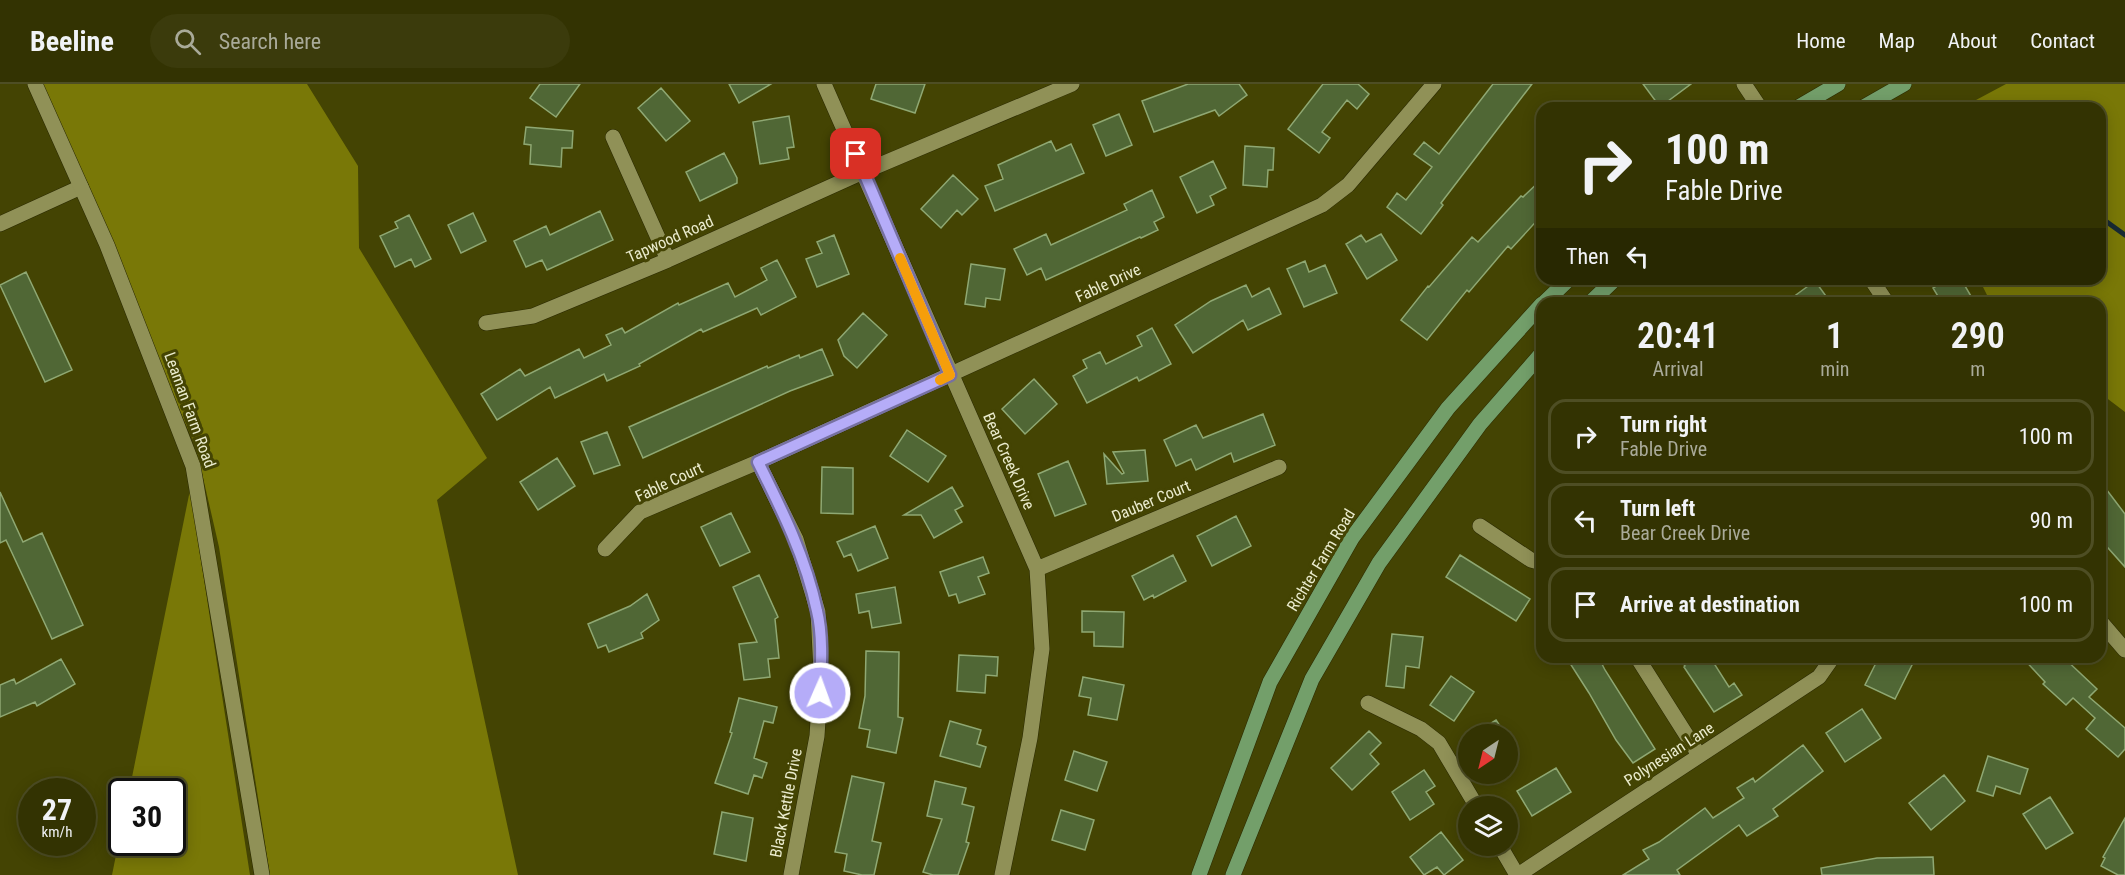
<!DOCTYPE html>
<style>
body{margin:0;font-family:"Roboto Condensed",sans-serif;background:#3b3b0c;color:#f1f3f6;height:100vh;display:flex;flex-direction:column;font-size:22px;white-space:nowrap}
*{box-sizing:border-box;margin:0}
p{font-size:20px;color:#a9aa99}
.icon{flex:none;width:33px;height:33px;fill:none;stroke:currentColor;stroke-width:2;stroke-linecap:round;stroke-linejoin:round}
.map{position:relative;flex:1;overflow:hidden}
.details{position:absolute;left:1536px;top:213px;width:570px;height:366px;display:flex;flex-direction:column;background:#333302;border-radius:18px;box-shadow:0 3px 15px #0003,0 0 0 2px #4e4e24}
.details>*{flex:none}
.top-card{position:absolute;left:1536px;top:18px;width:570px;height:183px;border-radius:18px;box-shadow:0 3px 15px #0003,0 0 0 2px #4e4e24;background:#333302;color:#f1f3f6;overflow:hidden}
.needle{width:39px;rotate:215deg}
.tools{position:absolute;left:1458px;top:640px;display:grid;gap:12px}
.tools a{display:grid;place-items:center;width:60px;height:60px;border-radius:50%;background:#333302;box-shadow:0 3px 15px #0003,0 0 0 2px #4e4e24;font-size:30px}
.speed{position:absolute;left:18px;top:694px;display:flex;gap:12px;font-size:30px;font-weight:700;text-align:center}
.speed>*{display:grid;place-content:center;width:78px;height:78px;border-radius:50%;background:#333302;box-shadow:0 3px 15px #0003,0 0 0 2px #4e4e24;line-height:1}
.speed small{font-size:15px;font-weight:400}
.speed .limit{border:3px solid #111;border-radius:9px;background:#fff;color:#111}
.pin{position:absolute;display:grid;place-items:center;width:51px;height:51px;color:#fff;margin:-26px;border-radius:12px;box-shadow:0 3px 9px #0006}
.me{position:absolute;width:66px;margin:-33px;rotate:2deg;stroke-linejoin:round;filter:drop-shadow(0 0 4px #0008)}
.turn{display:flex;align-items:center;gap:21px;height:126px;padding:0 30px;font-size:27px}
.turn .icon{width:78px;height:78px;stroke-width:2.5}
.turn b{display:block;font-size:42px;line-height:51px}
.then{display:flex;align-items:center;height:57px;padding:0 30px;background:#0003;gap:12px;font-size:22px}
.eta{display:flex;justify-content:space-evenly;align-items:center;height:102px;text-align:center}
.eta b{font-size:36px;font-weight:600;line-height:42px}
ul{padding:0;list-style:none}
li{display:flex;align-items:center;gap:18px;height:75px;margin:0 12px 9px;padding:0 18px;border:3px solid #4e4e24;border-radius:18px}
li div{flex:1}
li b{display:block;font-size:22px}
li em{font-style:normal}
header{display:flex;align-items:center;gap:36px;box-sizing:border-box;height:84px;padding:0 30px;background:#333302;border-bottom:2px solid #4e4e24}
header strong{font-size:28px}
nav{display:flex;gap:33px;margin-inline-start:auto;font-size:21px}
.search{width:420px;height:54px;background:#3b3b0c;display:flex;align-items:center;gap:15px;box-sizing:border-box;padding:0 21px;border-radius:33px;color:#a9aa99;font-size:22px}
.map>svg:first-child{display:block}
.forest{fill:#797807}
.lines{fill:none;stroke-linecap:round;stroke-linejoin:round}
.stream{stroke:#172a33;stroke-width:5}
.building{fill:#506735;stroke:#8fa873;stroke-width:1.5}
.minor-casing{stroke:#2a2900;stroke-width:16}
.tertiary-casing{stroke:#2a2900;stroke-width:16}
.secondary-casing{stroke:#2a2900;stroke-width:16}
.minor{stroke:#909157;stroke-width:15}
.tertiary{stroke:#909157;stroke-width:15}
.secondary{stroke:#739f6a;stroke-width:15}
.route-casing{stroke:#7670a1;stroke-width:15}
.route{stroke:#b5acf8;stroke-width:10}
.slow{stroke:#f59e0b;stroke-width:10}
.labels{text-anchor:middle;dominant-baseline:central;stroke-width:6;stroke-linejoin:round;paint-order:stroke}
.street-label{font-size:16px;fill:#ebecce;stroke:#444403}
</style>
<header>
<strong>Beeline</strong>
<div class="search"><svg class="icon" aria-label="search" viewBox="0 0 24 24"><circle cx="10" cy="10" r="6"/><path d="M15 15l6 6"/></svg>Search here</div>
<nav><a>Home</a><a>Map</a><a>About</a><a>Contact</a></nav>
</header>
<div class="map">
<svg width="2125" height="791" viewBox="0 0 2125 791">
<rect width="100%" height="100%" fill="#444403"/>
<!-- forest -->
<path class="forest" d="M 34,0 L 307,0 L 358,82 L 359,164 L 487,374 L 437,416 L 518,791 L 270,791 L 219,463 L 196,363 Z
M 2006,0 L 2125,0 L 2125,328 L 2100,309 L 2100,219 L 1991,219 L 1979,195 L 2100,195 L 2100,24 L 1961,24 Z
M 190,406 L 250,791 L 112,791 L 121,746 L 122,759 L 172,759 L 172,708 L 129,708 Z"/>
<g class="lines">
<!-- stream -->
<path class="stream" d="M 2100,133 L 2125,151"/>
</g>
<!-- building -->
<path class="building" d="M 540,0 L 580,0 L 556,33 L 530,14 Z
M 729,0 L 771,0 L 739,19 Z
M 876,0 L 925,0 L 915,29 L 871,15 Z
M 1188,0 L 1239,0 L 1247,11 L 1219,32 L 1215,26 L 1154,48 L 1142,17 Z
M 1323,0 L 1358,0 L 1369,10 L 1357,25 L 1347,16 L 1322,48 L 1330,54 L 1319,69 L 1288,45 Z
M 1493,0 L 1532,0 L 1441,119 L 1443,121 L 1421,150 L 1387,123 L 1397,109 L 1406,116 L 1432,83 L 1414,70 L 1424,58 L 1439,70 Z
M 1643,0 L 1691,0 L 1660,23 Z
M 661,4 L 690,37 L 666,57 L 638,24 Z
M 1119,30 L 1132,61 L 1106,72 L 1093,41 Z
M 789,32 L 794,63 L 787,64 L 789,75 L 760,80 L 753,38 Z
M 526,43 L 573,47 L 572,64 L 562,64 L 561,83 L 530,80 L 531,61 L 524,60 Z
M 1051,57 L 1056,67 L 1071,60 L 1084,89 L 995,127 L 985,102 L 1003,95 L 998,81 Z
M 1245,62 L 1274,64 L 1273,86 L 1268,86 L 1267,103 L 1243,101 Z
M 724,69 L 737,94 L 737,99 L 700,117 L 686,88 Z
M 1213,77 L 1226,104 L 1210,112 L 1214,121 L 1197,129 L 1180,93 Z
M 953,91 L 978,115 L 962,131 L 957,126 L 941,144 L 921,125 Z
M 1542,95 L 1542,131 L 1511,165 L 1508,162 L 1469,208 L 1467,206 L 1427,256 L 1401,236 L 1428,202 L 1429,203 L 1472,153 L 1478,158 L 1521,112 L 1523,113 Z
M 1152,106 L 1164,133 L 1154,138 L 1158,146 L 1141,154 L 1140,153 L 1046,196 L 1041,184 L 1027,191 L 1014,165 L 1046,150 L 1051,161 L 1127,126 L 1124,120 Z
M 600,127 L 613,156 L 547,186 L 542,176 L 526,183 L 514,157 L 546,142 L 550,151 Z
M 473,129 L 486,157 L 461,169 L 448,141 Z
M 409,131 L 431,175 L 415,183 L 411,175 L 395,183 L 380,152 L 398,144 L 395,138 Z
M 1381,150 L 1397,176 L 1367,195 L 1346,160 L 1361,151 L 1366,158 Z
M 834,151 L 849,190 L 817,203 L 806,175 L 822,169 L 817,158 Z
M 777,176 L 796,213 L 761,231 L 757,224 L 703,248 L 701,245 L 639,280 L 640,282 L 607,297 L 604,290 L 555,314 L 550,303 L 497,336 L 481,310 L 520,285 L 525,292 L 579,265 L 584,274 L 611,261 L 606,251 L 622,244 L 625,249 L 678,219 L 679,221 L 728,199 L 735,213 L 767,196 L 761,184 Z
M 1305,177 L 1309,188 L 1325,181 L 1337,209 L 1304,223 L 1287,185 Z
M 971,180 L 1005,185 L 1000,216 L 986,214 L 985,223 L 965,220 Z
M 26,188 L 72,286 L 45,298 L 0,201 Z
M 1948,195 L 1961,195 L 1975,219 L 1942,219 L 1933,204 Z
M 1815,197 L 1831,219 L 1785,219 Z
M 1246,201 L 1252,213 L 1269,204 L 1281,230 L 1248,246 L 1243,236 L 1193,269 L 1175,241 L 1211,217 Z
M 863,229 L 887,251 L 857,284 L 844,272 L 838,256 Z
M 1152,244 L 1171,280 L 1139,297 L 1137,293 L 1087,319 L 1073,292 L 1087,284 L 1083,276 L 1100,268 L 1106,280 L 1142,262 L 1137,252 Z
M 822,265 L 833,291 L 790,307 L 643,374 L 629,343 L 767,282 L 768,284 L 799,271 L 800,274 Z
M 1034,295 L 1057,320 L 1025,350 L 1002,325 Z
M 1263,330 L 1275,361 L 1234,378 L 1231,369 L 1196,386 L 1191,375 L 1176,382 L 1164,356 L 1196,341 L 1203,354 Z
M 907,346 L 946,372 L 928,398 L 890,372 Z
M 607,348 L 620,381 L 594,390 L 581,358 Z
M 1145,366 L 1148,397 L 1107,400 L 1104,370 L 1122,390 L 1124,389 L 1113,368 Z
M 557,374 L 575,402 L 538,426 L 520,398 Z
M 1068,377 L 1086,420 L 1055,432 L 1038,390 Z
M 822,383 L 853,384 L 853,430 L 821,429 Z
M 2100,397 L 2125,430 L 2125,483 L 2100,455 Z
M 952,403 L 963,422 L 955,426 L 962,438 L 934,454 L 921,431 L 904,431 Z
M 0,408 L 23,458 L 42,449 L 83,541 L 52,555 L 6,456 L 0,459 Z
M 731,429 L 750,468 L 720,482 L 701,443 Z
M 1236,432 L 1251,462 L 1212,482 L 1197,452 Z
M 875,442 L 888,474 L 858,487 L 851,470 L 844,473 L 837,458 Z
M 1173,471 L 1186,497 L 1154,514 L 1153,511 L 1144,516 L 1132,492 Z
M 1460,471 L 1530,515 L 1516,537 L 1446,493 Z
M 983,473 L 989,489 L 978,493 L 985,510 L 959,519 L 956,510 L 949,512 L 940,488 Z
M 759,491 L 778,533 L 775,535 L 779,574 L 768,575 L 770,593 L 744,596 L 739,560 L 757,558 L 733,503 Z
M 895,503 L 901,539 L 872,544 L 869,527 L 859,529 L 856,510 Z
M 647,510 L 659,536 L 641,549 L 643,554 L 609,568 L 606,561 L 598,564 L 588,540 L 630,522 Z
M 1082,527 L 1124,528 L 1123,563 L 1094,562 L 1094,548 L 1082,548 Z
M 1392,550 L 1423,553 L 1419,584 L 1406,582 L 1404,604 L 1386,602 Z
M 866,567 L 899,568 L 898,633 L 903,634 L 896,669 L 867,663 L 870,646 L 859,644 L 865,612 Z
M 959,571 L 998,573 L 997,592 L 986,591 L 985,609 L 957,607 Z
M 1566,573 L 1601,573 L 1599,574 L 1605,586 L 1655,665 L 1633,679 L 1616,656 L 1589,609 Z
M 1679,573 L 1710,573 L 1729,603 L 1734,599 L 1742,611 L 1714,628 L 1684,583 L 1685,582 Z
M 1879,573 L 1916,573 L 1895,615 L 1865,601 Z
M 2022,573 L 2063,573 L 2097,605 L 2089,613 L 2125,644 L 2125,665 L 2118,673 L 2086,645 L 2095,634 L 2073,614 L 2066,621 L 2043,600 L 2045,598 Z
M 61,575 L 75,600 L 37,622 L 35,618 L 0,633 L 0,601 L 14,595 L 16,600 Z
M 1451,592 L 1474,608 L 1454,637 L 1430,621 Z
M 1083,593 L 1124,601 L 1117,636 L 1088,631 L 1091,614 L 1079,612 Z
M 739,614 L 777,623 L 773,639 L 764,637 L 754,674 L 767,679 L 762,694 L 754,691 L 748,710 L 715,699 L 732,649 L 730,648 Z
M 1862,625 L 1881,654 L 1845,678 L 1826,649 Z
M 1496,636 L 1506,651 L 1472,651 Z
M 950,637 L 981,646 L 977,660 L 986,663 L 980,683 L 940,672 Z
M 1369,647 L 1381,659 L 1370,670 L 1379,680 L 1352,706 L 1331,684 Z
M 1803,661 L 1823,687 L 1773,725 L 1778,732 L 1747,752 L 1739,741 L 1677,786 L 1680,791 L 1623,791 L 1649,775 L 1643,766 L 1659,758 L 1705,724 L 1713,734 L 1744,714 L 1737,704 L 1753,694 L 1755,698 Z
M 1074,667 L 1107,678 L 1097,707 L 1065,696 Z
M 1988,672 L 2028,685 L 2020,710 L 1996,702 L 1993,712 L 1977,707 Z
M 1556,684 L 1571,708 L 1532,732 L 1517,707 Z
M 1424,686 L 1435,702 L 1426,708 L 1434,720 L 1410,736 L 1392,708 Z
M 1944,691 L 1965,717 L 1931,746 L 1909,719 Z
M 852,692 L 884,699 L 872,757 L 881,759 L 874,791 L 862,791 L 844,787 L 847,770 L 835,768 Z
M 935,697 L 966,704 L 962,720 L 974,723 L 966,758 L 969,759 L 958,791 L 933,791 L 923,788 L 942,735 L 927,732 Z
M 2050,713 L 2073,749 L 2046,765 L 2023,730 Z
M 1061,726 L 1094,736 L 1085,766 L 1052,756 Z
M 722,728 L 753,734 L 746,777 L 714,770 Z
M 2125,734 L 2125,791 L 2118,791 L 2101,782 L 2105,774 L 2103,773 Z
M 1441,748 L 1463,776 L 1444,791 L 1437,783 L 1424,791 L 1410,773 Z
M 1933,773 L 1934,791 L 1822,791 L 1821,784 L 1877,774 Z"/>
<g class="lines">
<defs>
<path id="minor" d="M 824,0 L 1037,485 L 1042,565 L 1030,654 L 1002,791
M 1744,0 L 1760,24
M 613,53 L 668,176
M 0,140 L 81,103
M 1871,195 L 1887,219
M 486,239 L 533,232 L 668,176 L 863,88 L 1072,0
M 758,378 L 796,455 L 818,528 L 821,588 L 817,652 L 791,791
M 1480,442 L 1531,476 L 1542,479
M 605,465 L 640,428 L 758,378 L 1322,121 L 1348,101 L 1434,0
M 1037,485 L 1279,383
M 2100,537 L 2125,566
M 1637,573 L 1699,671
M 1368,619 L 1421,645 L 1439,659 L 1477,723
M 1500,762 L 1517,791
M 1518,791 L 1819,593 L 1833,573"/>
<path id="tertiary" d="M 35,0 L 107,161 L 193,382 L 262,791"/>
<path id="secondary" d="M 1797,24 L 1838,0
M 1862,24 L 1904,0
M 1544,219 L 1569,195
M 1590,219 L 1615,195
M 1199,791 L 1270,598 L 1352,454 L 1448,324 L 1542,220
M 1233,791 L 1312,595 L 1379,479 L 1480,340 L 1542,269"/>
</defs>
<!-- minor casing -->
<use href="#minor" class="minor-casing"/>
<!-- tertiary casing -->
<use href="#tertiary" class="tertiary-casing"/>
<!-- secondary casing -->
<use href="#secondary" class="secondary-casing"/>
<!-- minor -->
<use href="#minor" class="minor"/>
<!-- tertiary -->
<use href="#tertiary" class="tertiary"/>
<!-- secondary -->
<use href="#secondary" class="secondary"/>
</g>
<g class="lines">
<defs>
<path id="route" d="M 820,609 C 821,584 823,551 817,527 C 806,474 782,426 758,378 L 950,291 L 856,70"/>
</defs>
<!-- route casing -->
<use href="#route" class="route-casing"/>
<!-- route -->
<use href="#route" class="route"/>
<!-- slow -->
<path class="slow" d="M 900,174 L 950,291 L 940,296"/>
</g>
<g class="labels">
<!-- street labels -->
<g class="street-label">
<text transform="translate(670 155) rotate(-24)">Tapwood Road</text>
<text transform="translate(1108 199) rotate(-25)">Fable Drive</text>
<text transform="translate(190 326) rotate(70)">Leaman Farm Road</text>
<text transform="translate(1009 377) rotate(66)">Bear Creek Drive</text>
<text transform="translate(669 398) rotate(-25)">Fable Court</text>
<text transform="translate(1151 417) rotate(-23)">Dauber Court</text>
<text transform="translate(1321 476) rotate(-59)">Richter Farm Road</text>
<text transform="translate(1669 670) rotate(-33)">Polynesian Lane</text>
<text transform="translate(786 719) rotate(-79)">Black Kettle Drive</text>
</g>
</g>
</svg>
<div class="tools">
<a><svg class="needle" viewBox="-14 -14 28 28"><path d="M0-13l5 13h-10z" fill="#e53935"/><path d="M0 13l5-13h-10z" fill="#a9aa99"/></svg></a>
<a><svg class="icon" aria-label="layers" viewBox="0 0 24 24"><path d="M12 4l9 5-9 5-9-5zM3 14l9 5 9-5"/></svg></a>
</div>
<div class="speed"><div>27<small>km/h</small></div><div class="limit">30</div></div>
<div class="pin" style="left:856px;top:70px;background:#d93025"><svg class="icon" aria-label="arrive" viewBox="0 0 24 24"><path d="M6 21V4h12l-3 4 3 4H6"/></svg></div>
<svg class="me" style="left:820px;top:609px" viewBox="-20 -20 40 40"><circle r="17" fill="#b5acf8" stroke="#fff" stroke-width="3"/><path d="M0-11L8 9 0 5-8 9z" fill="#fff"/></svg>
<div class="top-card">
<div class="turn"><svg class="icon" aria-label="right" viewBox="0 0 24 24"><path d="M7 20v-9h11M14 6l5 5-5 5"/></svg><div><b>100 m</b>Fable Drive</div></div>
<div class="then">Then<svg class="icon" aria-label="left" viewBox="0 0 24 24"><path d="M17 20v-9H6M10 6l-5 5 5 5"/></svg></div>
</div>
<section class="details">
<div class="eta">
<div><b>20:41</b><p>Arrival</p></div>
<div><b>1</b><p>min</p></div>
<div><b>290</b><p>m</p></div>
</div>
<ul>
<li><svg class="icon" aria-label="right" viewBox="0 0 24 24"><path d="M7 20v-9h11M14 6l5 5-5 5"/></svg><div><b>Turn right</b><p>Fable Drive</p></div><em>100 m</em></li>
<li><svg class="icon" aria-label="left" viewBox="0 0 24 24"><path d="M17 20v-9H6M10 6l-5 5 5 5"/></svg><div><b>Turn left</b><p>Bear Creek Drive</p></div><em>90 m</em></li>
<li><svg class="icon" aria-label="arrive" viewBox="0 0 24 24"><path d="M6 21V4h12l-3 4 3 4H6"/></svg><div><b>Arrive at destination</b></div><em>100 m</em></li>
</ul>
</section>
</div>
